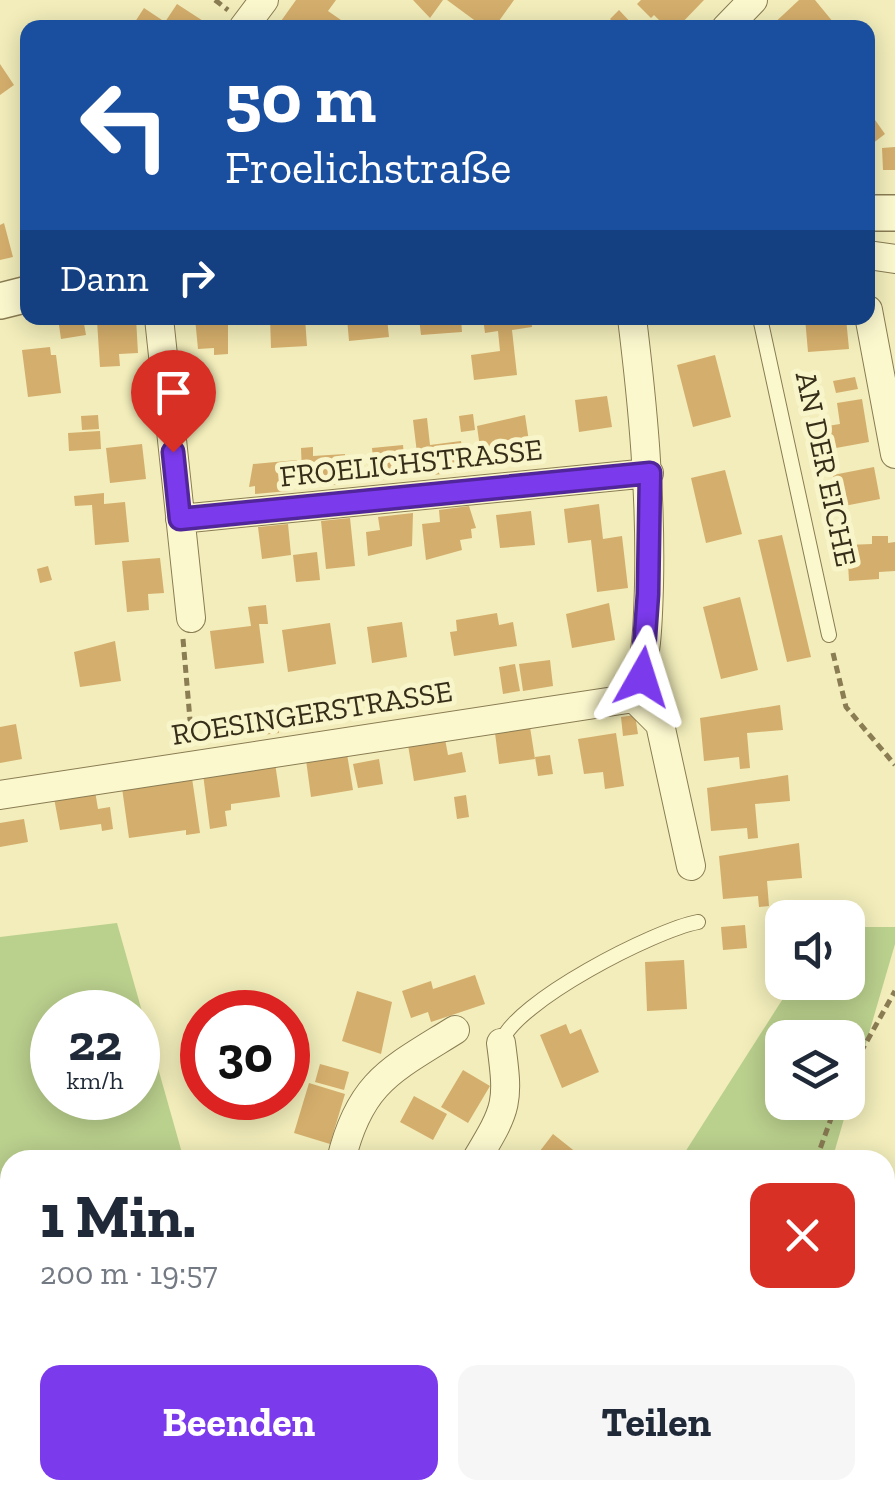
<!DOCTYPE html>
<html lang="de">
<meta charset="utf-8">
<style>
body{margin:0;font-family:"Zilla Slab",serif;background:#f6f6f7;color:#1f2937;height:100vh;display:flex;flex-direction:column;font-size:38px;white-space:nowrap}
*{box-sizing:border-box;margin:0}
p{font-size:32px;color:#747a83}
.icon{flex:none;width:55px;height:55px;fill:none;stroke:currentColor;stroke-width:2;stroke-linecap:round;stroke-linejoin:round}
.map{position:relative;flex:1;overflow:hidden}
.details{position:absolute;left:0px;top:1150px;width:895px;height:350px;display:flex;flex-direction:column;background:#fff;border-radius:30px 30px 0 0;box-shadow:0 5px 25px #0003}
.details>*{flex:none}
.guide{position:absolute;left:20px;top:20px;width:855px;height:305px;border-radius:20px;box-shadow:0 5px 25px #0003;background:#1a4fa0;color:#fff;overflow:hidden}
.tools{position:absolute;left:765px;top:900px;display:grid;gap:20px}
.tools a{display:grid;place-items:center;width:100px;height:100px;border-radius:20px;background:#fff;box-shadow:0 5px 25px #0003;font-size:50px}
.speed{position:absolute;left:30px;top:990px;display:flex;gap:20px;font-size:50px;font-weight:700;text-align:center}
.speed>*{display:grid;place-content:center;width:130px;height:130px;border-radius:50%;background:#fff;box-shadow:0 5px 25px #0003;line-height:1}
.speed small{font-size:25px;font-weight:400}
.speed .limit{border:15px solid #d22;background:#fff;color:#111}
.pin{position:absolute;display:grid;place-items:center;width:85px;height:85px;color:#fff;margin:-102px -42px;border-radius:50% 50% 50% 0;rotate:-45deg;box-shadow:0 0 10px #0007}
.pin .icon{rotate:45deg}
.me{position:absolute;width:110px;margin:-55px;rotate:6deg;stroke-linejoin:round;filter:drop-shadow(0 0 8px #0008)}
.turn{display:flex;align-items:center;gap:35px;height:210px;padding:0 40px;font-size:45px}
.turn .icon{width:130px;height:130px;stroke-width:2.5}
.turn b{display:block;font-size:70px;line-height:85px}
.then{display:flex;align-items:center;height:95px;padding:0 40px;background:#0003;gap:20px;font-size:38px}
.round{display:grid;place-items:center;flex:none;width:105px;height:105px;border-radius:20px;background:#f6f6f7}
.headline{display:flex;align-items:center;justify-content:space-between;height:170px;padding:0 40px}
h1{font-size:60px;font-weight:700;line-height:75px}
.button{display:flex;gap:20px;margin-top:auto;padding:20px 40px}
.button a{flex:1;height:115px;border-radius:20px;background:#7c3aed;color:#fff;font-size:40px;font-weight:700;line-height:115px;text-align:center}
.button a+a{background:#f6f6f7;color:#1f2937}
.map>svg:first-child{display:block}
.green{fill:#bad08d;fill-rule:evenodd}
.building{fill:#d4ae6c}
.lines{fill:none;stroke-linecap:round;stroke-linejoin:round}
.service-casing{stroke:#8a7c53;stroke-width:16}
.minor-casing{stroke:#8a7c53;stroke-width:30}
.tertiary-casing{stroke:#8a7c53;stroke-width:38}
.path{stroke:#8a7c53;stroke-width:5;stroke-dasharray:8 5;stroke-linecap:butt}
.service{stroke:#fcf8ce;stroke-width:14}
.minor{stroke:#fcf8ce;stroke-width:28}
.tertiary{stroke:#fcf8ce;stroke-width:35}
.route-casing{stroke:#51269a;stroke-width:25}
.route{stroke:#7c3aed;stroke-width:18}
.labels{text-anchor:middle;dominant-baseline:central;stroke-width:10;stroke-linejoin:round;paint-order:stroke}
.street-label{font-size:30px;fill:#372e19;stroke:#f9f5ca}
</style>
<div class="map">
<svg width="895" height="1500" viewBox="0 0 895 1500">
<rect width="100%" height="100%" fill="#f2edba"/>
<!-- green -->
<path class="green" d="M 117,923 L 184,1160 L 10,1160 L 10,1289 L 0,1294 L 0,937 ZM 52,1012 L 138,1012 L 138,1098 L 52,1098 Z
M 848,927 L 895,927 L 895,944 L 832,1160 L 680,1160 L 784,997 L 787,983 L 848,982 ZM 782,1038 L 848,1038 L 848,1102 L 782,1102 Z
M 336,1490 L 610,1490 L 603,1500 L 310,1500 Z"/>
<!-- building -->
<path class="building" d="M 296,0 L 336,0 L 328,11 L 341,20 L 336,28 L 276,28 Z
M 413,0 L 443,0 L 430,18 Z
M 447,0 L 514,0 L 494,28 L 485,28 Z
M 641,0 L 704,0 L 677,28 L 667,28 L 654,15 L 651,18 L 637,4 Z
M 799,0 L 815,0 L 838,28 L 769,28 Z
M 177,4 L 214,28 L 131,28 L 144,8 L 165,22 Z
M 619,10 L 636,28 L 613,28 L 616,25 L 610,19 Z
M 0,64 L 14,85 L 0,95 Z
M 868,110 L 885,134 L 868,147 Z
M 895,147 L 895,170 L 883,170 L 882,148 Z
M 4,223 L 13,257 L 0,260 L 0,225 Z
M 58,318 L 83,318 L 86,335 L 61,339 Z
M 136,318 L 138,353 L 119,354 L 120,366 L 100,367 L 97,321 Z
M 195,318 L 228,318 L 228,354 L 214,355 L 214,348 L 198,349 Z
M 270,318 L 305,318 L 307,346 L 271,348 Z
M 347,318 L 387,318 L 389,337 L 349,341 Z
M 419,318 L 461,318 L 462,332 L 421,335 Z
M 483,318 L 531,318 L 532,327 L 512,330 L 517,375 L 474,380 L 471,355 L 500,351 L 498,331 L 485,333 Z
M 805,318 L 846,318 L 849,349 L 808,352 Z
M 50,347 L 51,355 L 56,355 L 61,393 L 28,397 L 22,350 Z
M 715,355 L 731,417 L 693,427 L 677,365 Z
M 855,377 L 858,389 L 836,393 L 833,381 Z
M 607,396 L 612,427 L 579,432 L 575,400 Z
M 862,399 L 869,442 L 825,450 L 821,427 L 840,424 L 837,403 Z
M 473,414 L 475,430 L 461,432 L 459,416 Z
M 98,415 L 99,429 L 82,430 L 81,416 Z
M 525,415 L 530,448 L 496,452 L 495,446 L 480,448 L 477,426 Z
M 427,418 L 430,445 L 461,441 L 465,471 L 433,475 L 431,451 L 417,453 L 413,420 Z
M 100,431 L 101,449 L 69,451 L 68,433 Z
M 142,444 L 146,479 L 110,483 L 106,448 Z
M 403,445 L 406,477 L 375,480 L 372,448 Z
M 313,447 L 313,456 L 345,454 L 347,484 L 315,486 L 315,474 L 302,474 L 301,448 Z
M 297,460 L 299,477 L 287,478 L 288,491 L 255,494 L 255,486 L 249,487 L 253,464 Z
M 874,467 L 880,499 L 839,507 L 833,475 Z
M 725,470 L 742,534 L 706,543 L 691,478 Z
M 104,493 L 104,504 L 125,502 L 129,542 L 95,545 L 92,505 L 75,506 L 74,496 Z
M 599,504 L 603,539 L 622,536 L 628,588 L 597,592 L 591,540 L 568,543 L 564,509 Z
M 469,506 L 476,528 L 471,529 L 472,538 L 460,540 L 462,550 L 426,560 L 422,524 L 440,522 L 439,510 Z
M 531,511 L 535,545 L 500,548 L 496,515 Z
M 413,513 L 412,546 L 368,556 L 366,532 L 380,530 L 378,517 Z
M 350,518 L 355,566 L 326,569 L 321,521 Z
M 288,524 L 291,555 L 262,559 L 258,527 Z
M 782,535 L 811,657 L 787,662 L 758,540 Z
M 872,536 L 888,536 L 888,543 L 895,542 L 895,571 L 879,572 L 879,579 L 849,581 L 847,545 L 872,544 Z
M 317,552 L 320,580 L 296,582 L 293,555 Z
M 160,558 L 164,593 L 148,594 L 149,610 L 127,612 L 122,561 Z
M 48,566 L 52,580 L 40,583 L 37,569 Z
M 740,597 L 758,670 L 721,679 L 703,607 Z
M 609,603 L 615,640 L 572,648 L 566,614 Z
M 266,605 L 268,624 L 259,624 L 264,663 L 215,669 L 210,631 L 251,626 L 248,607 Z
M 497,613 L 499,625 L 513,622 L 517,646 L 454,656 L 450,632 L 457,631 L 456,620 Z
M 402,622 L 407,657 L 372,663 L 367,627 Z
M 330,623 L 336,664 L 288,672 L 282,630 Z
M 115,641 L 121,681 L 80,687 L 74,652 Z
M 550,660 L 553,686 L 523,691 L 519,664 Z
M 515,664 L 520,691 L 503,694 L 499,667 Z
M 780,705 L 783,730 L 747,733 L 750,768 L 740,769 L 739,757 L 704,761 L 700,718 Z
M 276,706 L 279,733 L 262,735 L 263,708 Z
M 635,715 L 638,734 L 623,736 L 621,717 Z
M 16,724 L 22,759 L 0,763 L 0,727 Z
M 530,727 L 535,759 L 499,764 L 495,733 Z
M 616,733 L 624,786 L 605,789 L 603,772 L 584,774 L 578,739 Z
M 445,739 L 448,755 L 462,752 L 466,772 L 414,781 L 408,745 Z
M 347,754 L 353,790 L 311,797 L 306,760 Z
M 550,755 L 553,774 L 538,776 L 535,757 Z
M 379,759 L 383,784 L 358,788 L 353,764 Z
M 275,763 L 280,797 L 231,804 L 231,810 L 225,811 L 227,826 L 210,829 L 203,774 Z
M 788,775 L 790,801 L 755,804 L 758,838 L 748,839 L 747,828 L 711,831 L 707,788 Z
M 192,778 L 200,833 L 186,835 L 186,830 L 129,838 L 122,788 Z
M 95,791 L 98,809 L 110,807 L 113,829 L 102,831 L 101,824 L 60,830 L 54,798 Z
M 466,795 L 469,817 L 457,819 L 454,797 Z
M 24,819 L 28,842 L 0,847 L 0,823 Z
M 799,843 L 802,878 L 767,881 L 769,906 L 759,907 L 758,896 L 723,899 L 719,856 Z
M 745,925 L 747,948 L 723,950 L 721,927 Z
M 684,960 L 687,1009 L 647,1011 L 645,962 Z
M 475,975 L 485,1004 L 431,1022 L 428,1012 L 411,1018 L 402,991 L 431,981 L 433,989 Z
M 357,991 L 392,1002 L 381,1054 L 342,1041 Z
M 566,1024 L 570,1034 L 581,1029 L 599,1072 L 562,1088 L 540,1035 Z
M 320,1064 L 349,1072 L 344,1090 L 315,1082 Z
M 463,1070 L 490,1086 L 468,1123 L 441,1107 Z
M 309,1083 L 345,1094 L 330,1144 L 294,1133 Z
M 414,1096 L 447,1114 L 433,1140 L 400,1122 Z
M 553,1134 L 577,1153 L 572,1160 L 533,1160 Z
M 10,1383 L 10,1414 L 5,1416 L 0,1385 Z
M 10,1490 L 52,1490 L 53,1495 L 13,1500 Z
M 81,1490 L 111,1490 L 85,1500 Z
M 772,1490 L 808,1490 L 805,1500 L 769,1500 Z"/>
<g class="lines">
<defs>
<path id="service" d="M 760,318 L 829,635
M 501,1043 C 514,1002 655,930 698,922"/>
<path id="minor" d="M 243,28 L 264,0
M 726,28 L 753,0
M 868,255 L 895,259
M 868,310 L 895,454
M 159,318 L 191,618
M 180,519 L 649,473
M 634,698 L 660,724 L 691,866
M 0,795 L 634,698 C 647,662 648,623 649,585 C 651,494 643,407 632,318
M 341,1160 C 360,1082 391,1070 455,1030
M 476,1160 C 508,1107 509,1103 501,1043
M 0,1432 L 10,1430
M 893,1500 L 895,1497"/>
<path id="tertiary" d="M 868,213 L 895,213
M 0,301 L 28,294"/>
</defs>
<!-- service casing -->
<use href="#service" class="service-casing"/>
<!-- minor casing -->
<use href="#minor" class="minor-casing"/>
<!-- tertiary casing -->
<use href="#tertiary" class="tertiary-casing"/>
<!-- path -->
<path class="path" d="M 215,0 L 228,10
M 183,639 L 192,743
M 833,653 L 846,707 L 895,765
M 848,1075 L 895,991
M 816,1160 L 837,1102
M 885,1461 L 895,1464
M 319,1500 L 368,1490"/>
<!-- service -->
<use href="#service" class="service"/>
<!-- minor -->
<use href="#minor" class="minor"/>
<!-- tertiary -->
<use href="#tertiary" class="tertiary"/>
</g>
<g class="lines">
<defs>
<path id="route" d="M 173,452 L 180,519 L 650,473 L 648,594 L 642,677"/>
</defs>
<!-- route casing -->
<use href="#route" class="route-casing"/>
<!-- route -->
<use href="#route" class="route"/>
</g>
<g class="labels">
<!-- street labels -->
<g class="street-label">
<text transform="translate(411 463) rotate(-6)">FROELICHSTRASSE</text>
<text transform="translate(826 469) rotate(78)">AN DER EICHE</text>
<text transform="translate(312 713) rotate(-9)">ROESINGERSTRASSE</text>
</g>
</g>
</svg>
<div class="tools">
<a><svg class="icon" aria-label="sound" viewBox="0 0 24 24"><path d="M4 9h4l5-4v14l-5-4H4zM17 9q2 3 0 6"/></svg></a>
<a><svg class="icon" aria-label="layers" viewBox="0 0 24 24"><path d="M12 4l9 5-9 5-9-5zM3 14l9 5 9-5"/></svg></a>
</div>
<div class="speed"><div>22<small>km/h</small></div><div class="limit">30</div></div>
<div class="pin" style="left:173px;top:452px;background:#d93025"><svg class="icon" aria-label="arrive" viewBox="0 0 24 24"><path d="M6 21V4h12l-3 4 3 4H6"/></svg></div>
<svg class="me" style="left:642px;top:677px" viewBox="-20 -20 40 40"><path d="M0-17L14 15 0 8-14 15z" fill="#7c3aed" stroke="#fff" stroke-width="4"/></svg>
<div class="guide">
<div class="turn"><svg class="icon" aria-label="left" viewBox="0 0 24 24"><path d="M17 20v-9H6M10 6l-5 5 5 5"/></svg><div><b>50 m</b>Froelichstraße</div></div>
<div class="then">Dann<svg class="icon" aria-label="right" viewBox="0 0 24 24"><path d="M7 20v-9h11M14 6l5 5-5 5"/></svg></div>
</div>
<section class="details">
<div class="headline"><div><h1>1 Min.</h1><p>200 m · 19:57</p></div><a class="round" style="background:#d93025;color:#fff"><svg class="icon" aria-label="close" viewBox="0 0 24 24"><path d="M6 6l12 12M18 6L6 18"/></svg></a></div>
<div class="button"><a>Beenden</a><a>Teilen</a></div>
</section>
</div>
